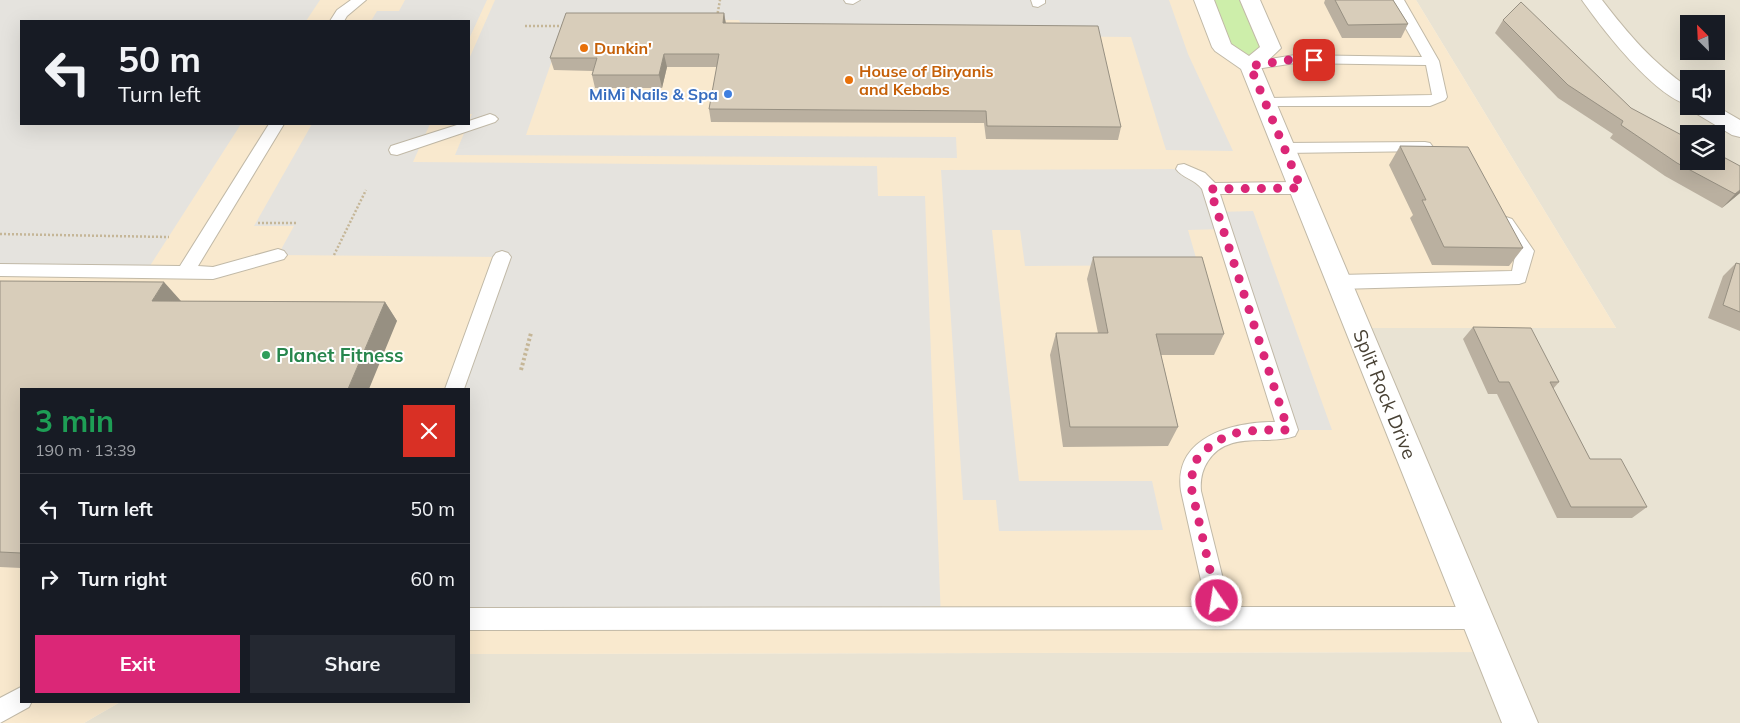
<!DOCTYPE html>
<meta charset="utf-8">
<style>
body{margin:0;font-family:Mulish,sans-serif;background:#242831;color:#f1f3f6;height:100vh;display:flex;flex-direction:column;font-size:19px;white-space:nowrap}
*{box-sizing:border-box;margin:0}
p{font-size:16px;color:#9ea1a6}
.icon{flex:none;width:28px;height:28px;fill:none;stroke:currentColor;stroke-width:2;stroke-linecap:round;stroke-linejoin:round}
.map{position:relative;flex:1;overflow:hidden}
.side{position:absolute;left:20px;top:388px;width:450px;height:315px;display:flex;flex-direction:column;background:#171b24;border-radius:0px;box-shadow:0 5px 20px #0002}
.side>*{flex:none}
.top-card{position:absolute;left:20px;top:20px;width:450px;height:105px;border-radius:0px;box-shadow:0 5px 20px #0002;background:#171b24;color:#f1f3f6;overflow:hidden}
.needle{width:32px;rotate:336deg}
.fabs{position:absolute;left:1680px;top:15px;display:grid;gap:10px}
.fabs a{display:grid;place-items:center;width:45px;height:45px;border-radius:0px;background:#171b24;box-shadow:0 5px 20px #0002;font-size:25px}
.pin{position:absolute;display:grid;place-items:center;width:42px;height:42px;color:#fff;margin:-21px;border-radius:10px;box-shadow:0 2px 8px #0006}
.me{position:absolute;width:55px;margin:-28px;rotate:347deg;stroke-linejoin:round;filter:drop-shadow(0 0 4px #0008)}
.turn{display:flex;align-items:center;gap:18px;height:105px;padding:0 15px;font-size:22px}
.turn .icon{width:65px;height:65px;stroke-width:2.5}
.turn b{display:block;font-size:35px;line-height:42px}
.round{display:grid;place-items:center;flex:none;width:52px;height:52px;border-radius:0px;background:#242831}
.head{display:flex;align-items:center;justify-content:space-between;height:85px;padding:0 15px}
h1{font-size:30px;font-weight:700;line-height:38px;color:#1e9e55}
.primary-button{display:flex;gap:10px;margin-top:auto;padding:10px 15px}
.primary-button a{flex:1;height:58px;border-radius:0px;background:#db2777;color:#fff;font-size:20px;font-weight:700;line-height:58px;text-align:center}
.primary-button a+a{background:#242831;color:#f1f3f6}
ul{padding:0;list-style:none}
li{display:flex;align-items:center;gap:15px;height:70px;padding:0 15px;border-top:1px solid #363941}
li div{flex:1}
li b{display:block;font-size:19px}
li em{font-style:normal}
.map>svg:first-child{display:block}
.residential{fill:#e9e3d3;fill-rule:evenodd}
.commercial{fill:#f9e9ce;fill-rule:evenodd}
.green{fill:#cdeeaa}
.parking{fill:#e5e3de}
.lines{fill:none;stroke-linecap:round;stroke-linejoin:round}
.lane-casing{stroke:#c1b9a7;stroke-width:2}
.street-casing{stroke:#c1b9a7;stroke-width:2}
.path-far1{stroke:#c5b697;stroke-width:2.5;stroke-dasharray:2 2;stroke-linecap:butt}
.path{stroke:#c5b697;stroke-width:4;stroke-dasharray:2.5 2.5;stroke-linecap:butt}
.lane{fill:#fff;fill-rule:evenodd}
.street{fill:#fff;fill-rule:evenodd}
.wall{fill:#bab0a0}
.shaded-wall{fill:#979082}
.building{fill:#d8cdba;stroke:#979082}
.route{stroke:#db2777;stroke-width:9;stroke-dasharray:0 16.2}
.food-dot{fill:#e8710a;stroke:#fff;stroke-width:2}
.shop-dot{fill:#3f7fe0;stroke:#fff;stroke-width:2}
.leisure-dot{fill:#2e9e5b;stroke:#fff;stroke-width:2}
.labels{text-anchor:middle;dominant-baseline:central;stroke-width:4;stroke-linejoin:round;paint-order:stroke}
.far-food-label{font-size:16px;font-weight:bold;fill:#c56008;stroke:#fff;text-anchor:start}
.far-shop-label{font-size:16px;font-weight:bold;fill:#366cbe;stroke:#fff;text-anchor:end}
.leisure-label{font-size:19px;font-weight:bold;fill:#27864d;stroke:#fff;text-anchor:start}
.street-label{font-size:19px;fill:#484134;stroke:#fff}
</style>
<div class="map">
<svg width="1740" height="723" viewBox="0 0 1740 723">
<rect width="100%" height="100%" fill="#f5f1e6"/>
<!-- residential -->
<path class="residential" d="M 1416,0 L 1740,0 L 1740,723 L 84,723 L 122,701 L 469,701 L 469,654 L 1491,652 L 1358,327 L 1616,328 ZM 1689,24 L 1716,24 L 1716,51 L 1689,51 ZM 1689,79 L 1716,79 L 1716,106 L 1689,106 ZM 1689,134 L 1716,134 L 1716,161 L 1689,161 Z"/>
<!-- commercial -->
<path class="commercial" d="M 0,0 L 1416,0 L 1616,328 L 1358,328 L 1491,652 L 469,654 L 469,389 L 21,389 L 21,701 L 122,701 L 84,723 L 0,723 ZM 21,21 L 469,21 L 469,124 L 21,124 Z"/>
<!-- green -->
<path class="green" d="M 1204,0 L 1250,0 L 1271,48 L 1250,66 L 1222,47 Z"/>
<!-- parking -->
<path class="parking" d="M 0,0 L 320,0 L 306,21 L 21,21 L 21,124 L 241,124 L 146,272 L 0,269 Z
M 405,0 L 487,0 L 469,39 L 469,21 L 371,21 L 377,11 L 399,11 Z
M 495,0 L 1169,0 L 1188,54 L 1233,151 L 1166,150 L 1131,37 L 746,34 L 739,20 L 611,19 L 565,23 L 526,135 L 956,137 L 957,158 L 455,155 L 472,114 L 469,114 L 469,59 Z
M 312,124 L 430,124 L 413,162 L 877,166 L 878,196 L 925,196 L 941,620 L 469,620 L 469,389 L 454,389 L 502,257 L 278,255 L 294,226 L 254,226 Z
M 1184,169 L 1192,172 L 1218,212 L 1253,211 L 1332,430 L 1288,430 L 1224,229 L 1188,230 L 1198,265 L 1025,266 L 1020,230 L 992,230 L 1019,481 L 1152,481 L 1163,530 L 999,531 L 996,500 L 963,500 L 941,170 Z"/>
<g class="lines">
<defs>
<path id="lane" d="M 351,0 L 366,0 L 347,16 L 344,21 L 330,21 L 337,10 Z
M 844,0 L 860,0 L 853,4 L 846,3 Z
M 1031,0 L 1045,0 L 1045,3 L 1038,7 L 1033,6 Z
M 1390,0 L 1404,0 L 1439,61 L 1447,97 L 1445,100 L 1430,106 L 1261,106 L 1259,103 L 1261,100 L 1266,98 L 1432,95 L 1426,65 L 1295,63 L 1250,70 L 1245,69 L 1243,66 L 1245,63 L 1250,62 L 1295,55 L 1422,57 Z
M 490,114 L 495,116 L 498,119 L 495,122 L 397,155 L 391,154 L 389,150 L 391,146 L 460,124 L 469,124 L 469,121 Z
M 269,124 L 284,124 L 198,266 L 213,267 L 278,249 L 284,251 L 287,255 L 284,259 L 213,279 L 0,276 L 0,264 L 180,266 Z
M 1425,142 L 1430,143 L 1433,147 L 1430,151 L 1284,153 L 1279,152 L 1276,148 L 1279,144 L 1284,143 Z
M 1184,164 L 1205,173 L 1215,183 L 1301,182 L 1307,184 L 1309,188 L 1307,192 L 1301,194 L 1220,194 L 1298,430 L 1295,436 C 1267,446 1228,430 1208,461 C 1202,470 1200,480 1201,491 L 1230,607 L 1477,607 L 1485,610 L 1488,618 L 1485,626 L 1477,629 L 469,630 L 469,608 L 1207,607 L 1181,491 C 1173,436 1234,422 1275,422 L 1202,189 C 1195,179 1182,178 1176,169 L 1178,165 Z
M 1506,217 L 1512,219 L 1534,251 L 1525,282 L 1519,284 L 1339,289 L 1333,287 L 1330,282 L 1333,277 L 1339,275 L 1512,271 L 1516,251 L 1498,223 L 1500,219 Z
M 502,251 L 508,253 L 511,257 L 464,389 L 445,389 L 493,257 L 496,253 Z
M 21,687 L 21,701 L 32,701 L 29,707 L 0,723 L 0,698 Z"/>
<path id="street" d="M 1194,0 L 1214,0 L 1231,44 L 1249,56 L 1260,47 L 1240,0 L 1260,0 L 1281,48 L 1261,67 L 1538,723 L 1502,723 L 1241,69 L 1215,51 L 1212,47 Z
M 1582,0 L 1602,0 C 1629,35 1652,62 1689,88 L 1689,105 C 1654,96 1603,30 1582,0 Z
M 1689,106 L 1716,106 L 1740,120 L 1740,137 L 1732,135 L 1692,111 Z"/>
</defs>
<!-- lane casing -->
<use href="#lane" class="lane-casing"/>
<!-- street casing -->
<use href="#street" class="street-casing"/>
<!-- path-far1 -->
<path class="path-far1" d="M 717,17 L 720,0
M 525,26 L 564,26
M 258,223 L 296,223
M 0,234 L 169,237
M 334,255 L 366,190"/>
<!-- path -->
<path class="path" d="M 521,370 L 531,333"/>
<!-- lane -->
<use href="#lane" class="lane"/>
<!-- street -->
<use href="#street" class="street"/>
</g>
<!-- wall -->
<path class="wall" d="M 1325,0 L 1393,0 L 1408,24 L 1401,38 L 1342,38 L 1324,3 Z
M 724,13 L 726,23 L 1121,127 L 1118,140 L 986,139 L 984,123 L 711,122 L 709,109 L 717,67 L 667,67 L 662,88 L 595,88 L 592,75 L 593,71 L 554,70 L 550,58 Z
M 1503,20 L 1631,108 L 1740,193 L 1722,208 L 1665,176 L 1610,138 L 1613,134 L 1558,98 L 1495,33 Z
M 1400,146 L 1523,248 L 1509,266 L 1432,265 L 1410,218 L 1413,215 L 1389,165 Z
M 1093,257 L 1224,334 L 1214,355 L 1161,355 L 1178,427 L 1168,446 L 1063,447 L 1050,355 L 1056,333 L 1098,333 L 1087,279 Z
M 1736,263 L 1740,264 L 1740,331 L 1708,318 L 1723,276 Z
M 0,281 L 180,301 L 385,302 L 397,321 L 21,389 L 21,568 L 0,567 Z
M 1473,327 L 1559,382 L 1553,389 L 1590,459 L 1647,507 L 1632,518 L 1557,518 L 1497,394 L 1488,394 L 1463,339 Z"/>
<!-- shaded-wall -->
<path class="shaded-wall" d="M 724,13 L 726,26 L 723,23 Z
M 664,54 L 667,67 L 662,88 L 659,75 Z
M 1740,190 L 1740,193 L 1722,208 L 1735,194 Z
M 164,282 L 181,301 L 152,301 Z
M 385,302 L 397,321 L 369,389 L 348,389 Z"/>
<!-- building -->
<path class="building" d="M 1335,0 L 1393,0 L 1408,24 L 1348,25 Z
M 1521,2 L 1631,108 L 1689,139 L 1689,161 L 1716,161 L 1716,153 L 1740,166 L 1740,190 L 1735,194 L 1677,163 L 1621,125 L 1623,121 L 1568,85 L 1503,20 Z
M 566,13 L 724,13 L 723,23 L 1098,26 L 1121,127 L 987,126 L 986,111 L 709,109 L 719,54 L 664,54 L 659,75 L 592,75 L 597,58 L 550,58 Z
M 1400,146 L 1468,147 L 1523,248 L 1444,247 L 1422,200 L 1426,200 Z
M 1093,257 L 1202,257 L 1224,334 L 1156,334 L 1178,427 L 1070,427 L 1056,333 L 1108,333 Z
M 1736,263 L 1740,264 L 1740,312 L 1723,305 Z
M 0,281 L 164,282 L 152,301 L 385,302 L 348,389 L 21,389 L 21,553 L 0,552 Z
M 1473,327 L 1531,328 L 1559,382 L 1550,382 L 1590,459 L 1621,459 L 1647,507 L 1571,507 L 1509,382 L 1499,382 Z"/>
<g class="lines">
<!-- route -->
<path class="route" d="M 1217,601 L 1190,482 L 1197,459 L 1214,442 L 1236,433 L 1259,430 L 1288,430 L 1210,189 L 1301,188 L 1250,66 L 1295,59 L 1314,60"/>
</g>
<!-- markers -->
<g class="food-dot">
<circle cx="584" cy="48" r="5"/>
<circle cx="849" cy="80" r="5"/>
</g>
<circle class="shop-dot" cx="728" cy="94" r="5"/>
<circle class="leisure-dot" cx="266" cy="355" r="5"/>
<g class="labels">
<!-- far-food labels -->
<g class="far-food-label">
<text x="594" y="48">Dunkin'</text>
<text x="859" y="71">House of Biryanis<tspan x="859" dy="18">and Kebabs</tspan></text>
</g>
<!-- far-shop labels -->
<g class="far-shop-label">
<text x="718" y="94">MiMi Nails &amp; Spa</text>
</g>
<!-- leisure labels -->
<g class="leisure-label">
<text x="276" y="355">Planet Fitness</text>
</g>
<!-- street labels -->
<g class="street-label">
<text transform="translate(1385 394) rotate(68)">Split Rock Drive</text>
</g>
</g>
</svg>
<div class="fabs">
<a><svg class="needle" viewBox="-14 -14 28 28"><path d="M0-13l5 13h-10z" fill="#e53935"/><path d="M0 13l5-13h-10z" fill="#9ea1a6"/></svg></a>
<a><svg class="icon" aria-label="sound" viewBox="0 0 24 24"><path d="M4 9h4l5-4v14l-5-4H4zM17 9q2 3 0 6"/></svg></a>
<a><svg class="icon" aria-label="layers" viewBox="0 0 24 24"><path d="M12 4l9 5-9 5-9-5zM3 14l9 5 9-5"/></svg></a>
</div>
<div class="pin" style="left:1314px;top:60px;background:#d93025"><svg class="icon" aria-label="arrive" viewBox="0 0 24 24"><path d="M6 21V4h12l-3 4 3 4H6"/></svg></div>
<svg class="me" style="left:1217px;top:601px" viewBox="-20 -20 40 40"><circle r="17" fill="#db2777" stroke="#fff" stroke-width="3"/><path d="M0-11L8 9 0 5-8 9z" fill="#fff"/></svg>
<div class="top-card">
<div class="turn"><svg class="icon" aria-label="left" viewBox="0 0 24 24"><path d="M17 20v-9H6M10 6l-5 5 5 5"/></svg><div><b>50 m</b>Turn left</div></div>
</div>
<section class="side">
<div class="head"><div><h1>3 min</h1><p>190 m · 13:39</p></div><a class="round" style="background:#d93025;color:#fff"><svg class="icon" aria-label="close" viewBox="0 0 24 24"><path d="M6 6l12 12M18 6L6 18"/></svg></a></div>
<ul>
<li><svg class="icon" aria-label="left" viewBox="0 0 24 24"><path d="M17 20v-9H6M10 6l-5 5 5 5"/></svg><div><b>Turn left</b></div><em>50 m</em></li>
<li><svg class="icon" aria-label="right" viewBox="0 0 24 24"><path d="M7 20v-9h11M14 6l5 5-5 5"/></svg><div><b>Turn right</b></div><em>60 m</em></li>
</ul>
<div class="primary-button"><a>Exit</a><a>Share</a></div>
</section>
</div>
